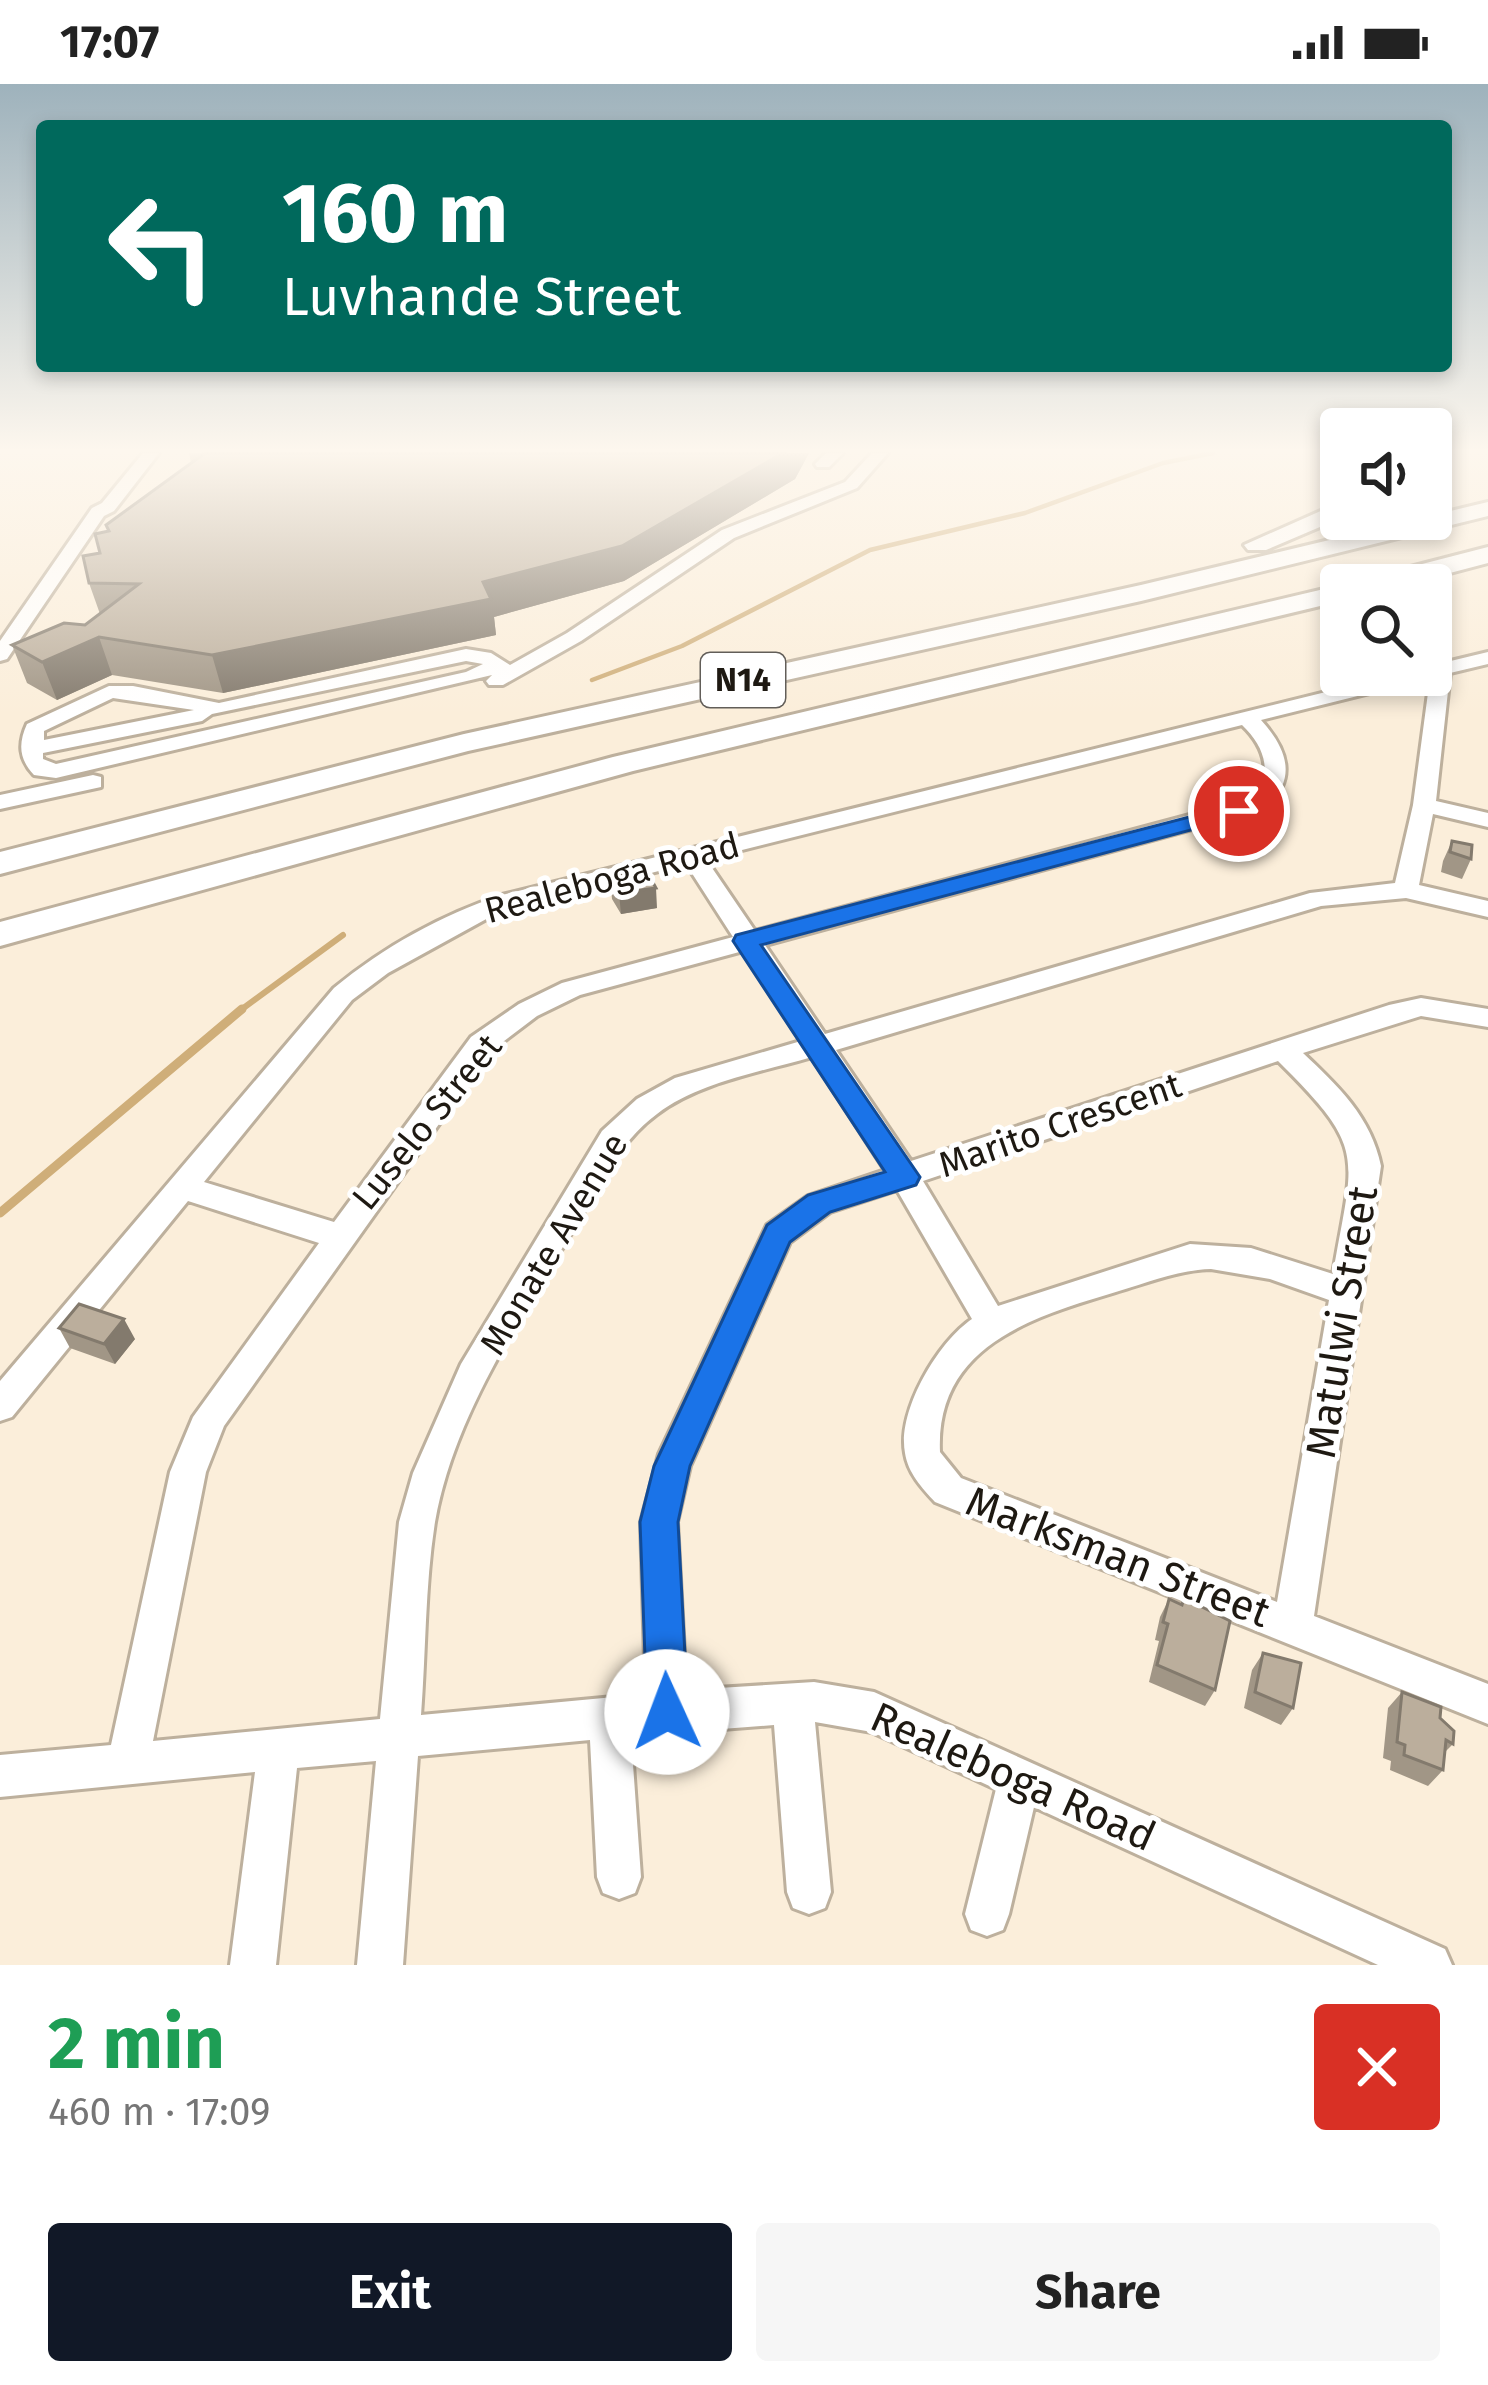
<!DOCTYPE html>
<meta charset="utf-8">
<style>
body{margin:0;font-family:"Fira Sans",sans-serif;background:#f6f6f6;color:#222;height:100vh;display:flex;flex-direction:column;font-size:45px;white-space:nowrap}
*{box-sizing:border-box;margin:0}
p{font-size:39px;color:#767676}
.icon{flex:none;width:66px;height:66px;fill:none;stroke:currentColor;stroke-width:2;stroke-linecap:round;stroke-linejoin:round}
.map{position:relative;height:1881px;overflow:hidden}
.drawer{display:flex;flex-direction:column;background:#fff;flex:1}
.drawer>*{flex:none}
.guide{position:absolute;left:36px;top:36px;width:1416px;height:252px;border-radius:12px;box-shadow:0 6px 18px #0003;background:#00695c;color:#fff;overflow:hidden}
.buttons{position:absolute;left:1320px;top:324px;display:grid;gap:24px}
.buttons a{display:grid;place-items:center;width:132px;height:132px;border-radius:12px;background:#fff;box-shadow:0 6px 18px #0003;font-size:60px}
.pin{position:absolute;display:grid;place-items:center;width:102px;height:102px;color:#fff;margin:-51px;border:6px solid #fff;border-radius:50%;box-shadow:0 3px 12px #0007}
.me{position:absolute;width:132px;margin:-66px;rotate:358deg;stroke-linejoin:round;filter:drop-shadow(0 0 9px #0008)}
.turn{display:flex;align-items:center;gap:42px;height:252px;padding:0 48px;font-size:54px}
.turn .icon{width:156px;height:156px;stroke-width:2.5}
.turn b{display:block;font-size:84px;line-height:102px}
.round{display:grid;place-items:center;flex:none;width:126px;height:126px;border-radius:12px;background:#f6f6f6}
.overview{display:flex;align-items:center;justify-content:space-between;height:204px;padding:0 48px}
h1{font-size:72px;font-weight:700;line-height:90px;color:#1e9e55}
.button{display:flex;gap:24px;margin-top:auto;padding:24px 48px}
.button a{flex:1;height:138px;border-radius:12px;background:#111827;color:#fff;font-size:48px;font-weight:700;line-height:138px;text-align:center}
.button a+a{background:#f6f6f6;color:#222}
.status{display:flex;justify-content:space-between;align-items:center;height:84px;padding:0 60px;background:#fff;direction:ltr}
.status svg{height:33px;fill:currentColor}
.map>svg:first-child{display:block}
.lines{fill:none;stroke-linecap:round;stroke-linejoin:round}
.stream-far2{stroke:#cfae79;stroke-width:4.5}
.stream-far1{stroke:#cfae79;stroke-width:6}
.stream{stroke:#cfae79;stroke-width:9}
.minor-casing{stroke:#bdb09d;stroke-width:6}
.highway-casing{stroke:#bdb09d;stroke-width:6}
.minor{fill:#fff;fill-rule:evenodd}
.highway{fill:#fff;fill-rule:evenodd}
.wall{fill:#a19686}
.shaded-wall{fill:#837a6d}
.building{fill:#bbae9c;stroke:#837a6d;stroke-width:3}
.route{fill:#1a73e8;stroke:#114b97;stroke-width:3}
.labels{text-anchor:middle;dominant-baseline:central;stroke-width:10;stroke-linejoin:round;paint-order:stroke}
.shield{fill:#fff;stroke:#625e59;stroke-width:3}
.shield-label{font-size:33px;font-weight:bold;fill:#1e1912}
.street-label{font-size:36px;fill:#1e1912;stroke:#fff}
.near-street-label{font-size:42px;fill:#1e1912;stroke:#fff}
</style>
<div class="status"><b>17:07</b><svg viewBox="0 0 49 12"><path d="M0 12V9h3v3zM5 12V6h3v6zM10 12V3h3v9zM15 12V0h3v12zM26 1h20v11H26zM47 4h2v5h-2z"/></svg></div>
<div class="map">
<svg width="1488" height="1881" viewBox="0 0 1488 1881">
<rect width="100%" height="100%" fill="#fbeeda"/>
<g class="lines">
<!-- stream-far2 -->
<path class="stream-far2" d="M 592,596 L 682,562 L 870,466 L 1025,429 L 1163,379 L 1213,369"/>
<!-- stream-far1 -->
<path class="stream-far1" d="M 238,928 L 343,851"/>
<!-- stream -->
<path class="stream" d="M 0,1129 L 242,925"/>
<defs>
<path id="minor" d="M 143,369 L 159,369 L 114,427 L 104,432 L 7,575 L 0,577 L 0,557 L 92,424 L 102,419 Z
M 826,369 L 843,369 L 829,383 L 817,383 L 815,380 Z
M 872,369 L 888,369 L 857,404 L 734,454 L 581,557 L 503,601 L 489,601 L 486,597 L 492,591 L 56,694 L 34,691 C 19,675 18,660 27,640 L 109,602 L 133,602 L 219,619 L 466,565 L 491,569 L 510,581 L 567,549 L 722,446 L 845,398 ZM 466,577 L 483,580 L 466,588 L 56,680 L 43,675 L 43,669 L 202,637 L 212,630 ZM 113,614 L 194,626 L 44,656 L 44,647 Z
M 1488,568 L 1488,580 L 1450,589 L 1436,717 L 1488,729 L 1488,743 L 1433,730 L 1419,801 L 1488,817 L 1488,833 L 1406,814 L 1321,822 L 836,966 L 911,1077 L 1389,921 L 1421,914 L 1488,925 L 1488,943 L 1421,932 L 1303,969 C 1338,1002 1371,1033 1381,1082 L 1314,1532 L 1488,1600 L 1488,1640 L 935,1418 C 922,1404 908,1389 905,1369 C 897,1327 938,1258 972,1235 L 897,1106 L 830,1128 L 790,1158 L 690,1382 L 677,1438 L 686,1606 L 814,1598 L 874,1608 L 1445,1865 L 1452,1881 L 1378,1881 L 1034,1723 L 1009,1830 L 1003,1846 L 987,1852 L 971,1846 L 965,1830 L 996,1705 L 872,1648 L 815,1638 L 831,1808 L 825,1824 L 809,1830 L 793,1824 L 787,1808 L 774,1641 L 631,1652 L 641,1793 L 635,1809 L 619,1815 L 603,1809 L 597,1793 L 590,1656 L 418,1672 L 403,1881 L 357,1881 L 376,1677 L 297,1684 L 276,1881 L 230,1881 L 255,1688 L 0,1713 L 0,1671 L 111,1661 L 170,1388 L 193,1333 L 319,1159 L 188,1117 L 12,1333 L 0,1337 L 0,1297 L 334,904 C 384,863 441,831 502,811 L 1395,591 L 1431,591 L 1434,581 ZM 1430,594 L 1413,721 L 1395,799 L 1310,809 L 825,950 L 765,861 L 1262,726 C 1298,698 1289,667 1261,636 ZM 1242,641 C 1260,658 1269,677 1263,701 L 1246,716 L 755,847 L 706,775 ZM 686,780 L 733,853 L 562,899 L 519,920 L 471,953 L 334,1138 L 204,1098 L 352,916 L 388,889 L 499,828 ZM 743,867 L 801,957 L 675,994 L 637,1015 L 602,1047 L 461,1280 L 413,1389 L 399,1438 L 380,1635 L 153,1657 L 206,1388 L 224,1342 L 491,967 L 537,932 L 580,911 ZM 812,973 L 885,1086 L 808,1112 L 767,1141 L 659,1370 L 641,1438 L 646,1610 L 421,1631 C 426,1568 425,1501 435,1438 C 453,1334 519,1237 572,1148 C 597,1107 617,1059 657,1030 C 699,998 761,988 812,973 ZM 1278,977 C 1369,1067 1353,1070 1333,1190 L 1251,1164 L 1190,1160 L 998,1222 L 923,1097 ZM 1211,1185 L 1270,1195 L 1329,1216 L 1277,1518 L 961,1394 L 940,1368 C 935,1260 1036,1232 1119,1207 C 1149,1198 1179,1186 1211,1185 Z
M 93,691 L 101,693 L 101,703 L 0,725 L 0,711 Z"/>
<path id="highway" d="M 1341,418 L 1341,434 L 1266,466 L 1248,466 L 1244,461 Z
M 1488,418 L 1488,432 L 1141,517 L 468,667 L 0,790 L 0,768 L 464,650 L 1141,501 Z
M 1488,463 L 1488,479 L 1404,501 L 1360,501 L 1364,495 Z
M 1341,501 L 1341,517 L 633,687 L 0,862 L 0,838 L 613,673 Z"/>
</defs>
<!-- minor casing -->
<use href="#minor" class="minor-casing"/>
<!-- highway casing -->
<use href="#highway" class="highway-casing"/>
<!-- minor -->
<use href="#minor" class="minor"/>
<!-- highway -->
<use href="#highway" class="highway"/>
</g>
<!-- wall -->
<path class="wall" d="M 189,369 L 809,369 L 795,395 L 624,497 L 494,533 L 496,551 L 223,609 L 112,591 L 57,616 L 27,599 L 12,561 L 85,541 L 100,530 L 89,499 L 109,447 L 191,379 Z
M 1452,757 L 1471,775 L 1462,795 L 1441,788 L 1443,777 Z
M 610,795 L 657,824 L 621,830 L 612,815 Z
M 59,1244 L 135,1255 L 115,1280 L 70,1264 Z
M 1184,1514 L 1215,1606 L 1205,1622 L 1149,1598 L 1159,1557 L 1155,1556 L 1160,1533 L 1169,1515 L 1181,1521 Z
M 1263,1569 L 1293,1624 L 1281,1641 L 1244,1624 L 1252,1586 Z
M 1402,1608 L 1440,1634 L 1453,1660 L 1445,1668 L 1443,1686 L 1428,1702 L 1390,1686 L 1391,1677 L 1383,1674 L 1388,1624 Z"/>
<!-- shaded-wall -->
<path class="shaded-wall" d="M 783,369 L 809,369 L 795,395 L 624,497 L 494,533 L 496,551 L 223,609 L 212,571 L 483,498 Z
M 99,553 L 112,591 L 57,616 L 42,578 Z
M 656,804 L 657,824 L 621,830 L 619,809 Z
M 124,1235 L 135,1255 L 115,1280 L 104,1260 Z"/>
<!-- building -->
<path class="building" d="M 205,369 L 783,369 L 622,462 L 483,498 L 491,515 L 212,571 L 99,553 L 42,578 L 12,561 L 64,539 L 85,541 L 139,500 L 89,499 L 83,472 L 100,469 L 95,450 L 109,447 L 106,441 Z
M 1452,757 L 1472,761 L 1471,775 L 1450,768 Z
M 643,780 L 656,804 L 619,809 L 610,795 Z
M 79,1220 L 124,1235 L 104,1260 L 59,1244 Z
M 1184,1514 L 1230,1537 L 1215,1606 L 1157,1581 L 1168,1540 L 1163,1538 L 1169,1515 L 1182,1521 Z
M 1263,1569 L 1301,1579 L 1293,1624 L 1255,1608 Z
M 1402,1608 L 1441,1623 L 1440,1634 L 1454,1647 L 1453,1660 L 1446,1656 L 1443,1686 L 1404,1671 L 1405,1661 L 1397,1658 Z"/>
<!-- sky -->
<linearGradient id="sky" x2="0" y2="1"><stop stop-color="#9eb2bc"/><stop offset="0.58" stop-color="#fdf7ee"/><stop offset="1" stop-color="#fdf7ee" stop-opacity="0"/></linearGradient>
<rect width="1488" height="632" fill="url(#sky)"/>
<!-- route -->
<path class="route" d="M 1239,720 L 1251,727 L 1247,731 L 761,861 L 920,1093 L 916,1101 L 830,1128 L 790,1158 L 690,1382 L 678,1438 L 688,1628 L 682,1643 L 667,1649 L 653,1643 L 647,1628 L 640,1438 L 654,1382 L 767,1141 L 808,1111 L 885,1088 L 733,857 L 736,851 Z"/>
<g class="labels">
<!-- shield labels -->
<rect class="shield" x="701" y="569" width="84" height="54" rx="9"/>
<g class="shield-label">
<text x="743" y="596">N14</text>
</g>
<!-- street labels -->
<g class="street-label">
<text transform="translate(612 794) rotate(-15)">Realeboga Road</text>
<text transform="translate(427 1038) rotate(-51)">Luselo Street</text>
<text transform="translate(1060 1041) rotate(-19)">Marito Crescent</text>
<text transform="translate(554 1160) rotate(-59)">Monate Avenue</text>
</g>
<!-- near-street labels -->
<g class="near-street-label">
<text transform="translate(1342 1238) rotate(-81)">Matulwi Street</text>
<text transform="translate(1118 1473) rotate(21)">Marksman Street</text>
<text transform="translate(1013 1693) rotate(24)">Realeboga Road</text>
</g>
</g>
</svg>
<div class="buttons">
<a><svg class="icon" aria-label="sound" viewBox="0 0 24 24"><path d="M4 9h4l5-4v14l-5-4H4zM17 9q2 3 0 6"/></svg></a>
<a><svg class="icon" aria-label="search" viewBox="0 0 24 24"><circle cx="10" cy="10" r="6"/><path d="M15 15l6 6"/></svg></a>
</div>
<div class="pin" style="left:1239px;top:727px;background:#d93025"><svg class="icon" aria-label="arrive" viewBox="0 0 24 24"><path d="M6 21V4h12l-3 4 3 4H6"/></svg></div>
<svg class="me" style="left:667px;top:1628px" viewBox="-20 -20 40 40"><circle r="19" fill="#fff"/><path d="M0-13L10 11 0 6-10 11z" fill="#1a73e8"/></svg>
<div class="guide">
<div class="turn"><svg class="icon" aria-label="left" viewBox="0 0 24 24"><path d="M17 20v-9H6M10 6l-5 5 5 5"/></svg><div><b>160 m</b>Luvhande Street</div></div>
</div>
</div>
<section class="drawer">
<div class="overview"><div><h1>2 min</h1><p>460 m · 17:09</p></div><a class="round" style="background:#d93025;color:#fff"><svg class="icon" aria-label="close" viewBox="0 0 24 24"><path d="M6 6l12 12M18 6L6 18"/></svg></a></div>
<div class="button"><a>Exit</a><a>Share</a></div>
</section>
